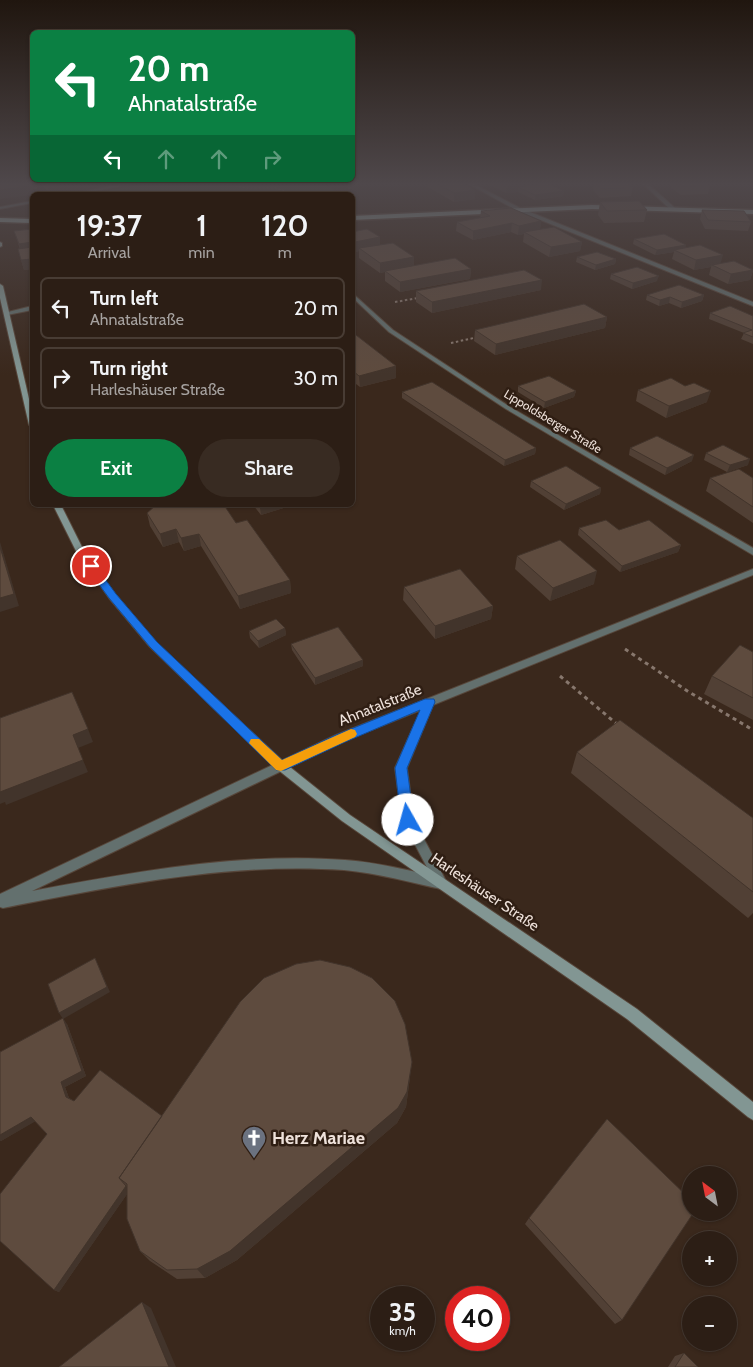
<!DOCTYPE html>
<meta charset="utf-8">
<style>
body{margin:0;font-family:Cabin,sans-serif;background:#382b22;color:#f1f3f6;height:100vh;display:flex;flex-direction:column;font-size:19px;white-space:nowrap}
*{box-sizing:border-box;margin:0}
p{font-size:16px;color:#a6a2a0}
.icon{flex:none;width:28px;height:28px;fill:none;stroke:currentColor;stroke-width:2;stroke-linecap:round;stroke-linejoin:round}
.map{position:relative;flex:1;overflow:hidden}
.sheet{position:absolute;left:30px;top:192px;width:325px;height:315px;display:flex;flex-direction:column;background:#2c1e15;border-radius:8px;box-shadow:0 1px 4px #0004,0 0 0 1px #483c34}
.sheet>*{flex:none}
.hud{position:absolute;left:30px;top:30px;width:325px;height:152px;border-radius:8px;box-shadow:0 1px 4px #0004,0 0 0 1px #483c34;background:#0b8043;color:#fff;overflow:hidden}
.needle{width:32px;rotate:328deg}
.tools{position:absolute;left:682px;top:1166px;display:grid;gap:10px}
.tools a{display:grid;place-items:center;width:55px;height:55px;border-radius:50%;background:#2c1e15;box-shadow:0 1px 4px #0004,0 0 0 1px #483c34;font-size:25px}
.speed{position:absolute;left:370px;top:1286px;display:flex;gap:10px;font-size:25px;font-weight:700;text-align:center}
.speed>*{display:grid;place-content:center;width:65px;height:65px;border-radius:50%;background:#2c1e15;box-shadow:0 1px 4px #0004,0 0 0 1px #483c34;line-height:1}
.speed small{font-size:12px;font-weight:400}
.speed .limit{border:8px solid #d22;background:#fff;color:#111}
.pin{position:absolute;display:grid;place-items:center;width:42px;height:42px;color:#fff;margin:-21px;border:2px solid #fff;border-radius:50%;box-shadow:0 1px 5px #0007}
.me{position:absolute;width:55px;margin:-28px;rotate:353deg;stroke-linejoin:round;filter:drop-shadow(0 0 4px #0008)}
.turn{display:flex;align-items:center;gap:18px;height:105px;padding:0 15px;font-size:22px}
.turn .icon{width:65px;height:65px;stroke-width:2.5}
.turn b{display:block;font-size:35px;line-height:42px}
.lanes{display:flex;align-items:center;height:48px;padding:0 15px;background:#0003;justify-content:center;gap:25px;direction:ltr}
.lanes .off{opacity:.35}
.eta{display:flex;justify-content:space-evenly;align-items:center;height:85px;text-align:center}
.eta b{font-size:30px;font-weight:600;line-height:35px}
.button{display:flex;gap:10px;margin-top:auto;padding:10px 15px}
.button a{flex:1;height:58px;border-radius:30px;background:#0b8043;color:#fff;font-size:20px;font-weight:600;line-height:58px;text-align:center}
.button a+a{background:#382b22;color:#f1f3f6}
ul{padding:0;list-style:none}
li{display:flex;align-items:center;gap:15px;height:62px;margin:0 10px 8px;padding:0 5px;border:2px solid #483c34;border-radius:8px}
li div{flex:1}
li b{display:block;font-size:19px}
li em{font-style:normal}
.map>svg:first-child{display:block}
.green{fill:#345630}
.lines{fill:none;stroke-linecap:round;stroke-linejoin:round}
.service-casing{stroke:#57463a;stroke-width:2}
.minor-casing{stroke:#57463a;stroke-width:2}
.tertiary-casing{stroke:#57463a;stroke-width:2}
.secondary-casing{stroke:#57463a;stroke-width:2}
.primary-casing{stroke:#57463a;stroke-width:3}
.path-far2{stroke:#87776d;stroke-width:1;stroke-dasharray:2 2;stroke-linecap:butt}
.path-far1{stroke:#87776d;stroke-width:2;stroke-dasharray:2.5 2.5;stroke-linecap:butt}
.path{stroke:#87776d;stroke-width:3;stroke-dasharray:4 4;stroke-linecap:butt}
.service{fill:#63706e;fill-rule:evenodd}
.minor{fill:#63706e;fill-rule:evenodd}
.tertiary{fill:#63706e;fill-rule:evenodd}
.secondary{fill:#829693;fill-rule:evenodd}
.primary{fill:#99b3b0;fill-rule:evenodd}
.wall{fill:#514035}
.shaded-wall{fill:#42342b}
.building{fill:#5e4b3e;stroke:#42342b}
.route{fill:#1a73e8;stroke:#114b97}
.slow{fill:#f59e0b}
.labels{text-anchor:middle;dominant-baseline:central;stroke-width:5;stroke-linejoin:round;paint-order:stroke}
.far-street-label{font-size:12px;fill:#eee1da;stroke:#2f1e13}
.street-label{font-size:15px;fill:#eee1da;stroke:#2f1e13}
.near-poi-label{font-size:18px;font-weight:bold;fill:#eee1da;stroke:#2f1e13;text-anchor:start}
</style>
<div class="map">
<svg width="753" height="1367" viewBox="0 0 753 1367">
<rect width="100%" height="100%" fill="#3a281c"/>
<!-- green -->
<path class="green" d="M 148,183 L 241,183 L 279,186 L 297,183 L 323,183 L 340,195 L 84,195 Z"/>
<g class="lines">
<defs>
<path id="service" d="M 32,306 L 32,310 L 7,315 L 4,313 Z"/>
<path id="minor" d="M 126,183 L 135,183 L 76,195 L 67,195 Z
M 467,183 L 472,183 L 520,208 L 753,302 L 753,306 L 516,210 Z
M 642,183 L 647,183 L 675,208 L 675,210 L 671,210 Z
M 32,201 L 32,203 L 0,209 L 0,207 Z
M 352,293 L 393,330 L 510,407 L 753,548 L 753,555 L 506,409 L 389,332 L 352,297 Z"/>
<path id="tertiary" d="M 753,569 L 753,575 L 433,705 L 407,768 L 414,820 L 445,879 L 447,883 L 445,887 L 441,889 C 409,882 377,873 344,870 C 230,862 115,886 3,908 L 0,907 L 0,894 L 336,735 ZM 421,710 L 395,768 L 402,820 L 431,875 C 402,869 374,862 345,860 C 240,852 134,872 32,891 L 344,741 Z"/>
<path id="secondary" d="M 0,242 L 2,243 L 2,246 L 0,247 Z
M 0,284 L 3,286 L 32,412 L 32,427 L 29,425 L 0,298 Z
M 53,505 L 61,505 L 84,551 L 115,594 L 156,643 L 285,763 L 350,815 L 637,1009 L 753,1102 L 753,1120 L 748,1117 L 627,1019 L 342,821 L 277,769 L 150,647 L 109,598 L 76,551 Z"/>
<path id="primary" d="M 592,205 L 753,210 L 753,214 L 592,209 L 352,220 L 352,216 Z
M 0,218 L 32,219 L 32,223 L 0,222 Z"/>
</defs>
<!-- service casing -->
<use href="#service" class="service-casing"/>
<!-- minor casing -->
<use href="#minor" class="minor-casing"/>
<!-- tertiary casing -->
<use href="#tertiary" class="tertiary-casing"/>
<!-- secondary casing -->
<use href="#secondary" class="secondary-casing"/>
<!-- primary casing -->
<use href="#primary" class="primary-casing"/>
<!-- path-far2 -->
<path class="path-far2" d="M 219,183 L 247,188 L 276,188 L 298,195
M 155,186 L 171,183"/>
<!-- path-far1 -->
<path class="path-far1" d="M 395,302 L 418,298
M 451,343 L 478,337"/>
<!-- path -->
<path class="path" d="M 625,649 L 689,692 L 753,730
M 560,676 L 618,725"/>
<!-- service -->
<use href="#service" class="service"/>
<!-- minor -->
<use href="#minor" class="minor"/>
<!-- tertiary -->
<use href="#tertiary" class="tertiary"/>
<!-- secondary -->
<use href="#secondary" class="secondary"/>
<!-- primary -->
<use href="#primary" class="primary"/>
</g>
<!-- wall -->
<path class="wall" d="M 428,183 L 463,183 L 475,199 L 454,202 L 428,187 Z
M 486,183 L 534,183 L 534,185 L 564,191 L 563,196 L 535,200 L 518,192 L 506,193 Z
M 591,183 L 627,183 L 633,187 L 631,196 L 600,198 L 593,190 L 594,184 Z
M 672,183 L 707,183 L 710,185 L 708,194 L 681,195 L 671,188 Z
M 43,184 L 59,185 L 60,190 L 49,192 L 44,188 Z
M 600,202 L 647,210 L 644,222 L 604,223 L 598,215 Z
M 702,210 L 751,222 L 748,231 L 705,229 L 700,219 Z
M 481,211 L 541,221 L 540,230 L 582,242 L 580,251 L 549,257 L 523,242 L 524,234 L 518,235 L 511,232 L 473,240 L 456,231 L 457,222 L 480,218 Z
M 352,224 L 354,224 L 354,232 L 380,245 L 414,266 L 471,269 L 470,279 L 400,292 L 385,281 L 385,272 L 380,273 L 359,258 L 359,251 L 355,252 L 352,250 Z
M 32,229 L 32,272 L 32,269 L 24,270 L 18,249 L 20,249 L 14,231 Z
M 634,239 L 686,248 L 721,263 L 753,269 L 753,271 L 750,280 L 728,284 L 709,275 L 711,267 L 694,270 L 672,259 L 674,252 L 655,255 L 633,244 Z
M 577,257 L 616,259 L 615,264 L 595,270 L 576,262 Z
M 611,274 L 657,281 L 632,289 L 610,279 Z
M 541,290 L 432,313 L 416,302 L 416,291 Z
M 647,295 L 704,295 L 702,301 L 681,308 L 669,303 L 659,306 L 646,300 Z
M 710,313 L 753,316 L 753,344 L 741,339 L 744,333 L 709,319 Z
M 607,317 L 605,328 L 495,355 L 474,341 L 475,330 Z
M 352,332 L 396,366 L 396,378 L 360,387 L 352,381 Z
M 518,386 L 576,391 L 574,397 L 544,408 L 518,392 Z
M 638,390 L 707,402 L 666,418 L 636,401 Z
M 402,392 L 536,448 L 535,454 L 504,466 L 402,398 Z
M 630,448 L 692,461 L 665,475 L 629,455 Z
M 706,453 L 748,465 L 727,472 L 704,460 Z
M 710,478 L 753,478 L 753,523 L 706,491 Z
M 531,481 L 601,488 L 600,494 L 564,510 L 530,487 Z
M 253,505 L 289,505 L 290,506 L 261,515 Z
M 147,513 L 236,523 L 290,580 L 291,593 L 240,609 L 201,546 L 184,551 L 179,542 L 163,547 L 150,526 Z
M 579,528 L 619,530 L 681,545 L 678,552 L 620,572 L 578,535 Z
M 517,556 L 594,584 L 550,601 L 515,569 Z
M 404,587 L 493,606 L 491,619 L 435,639 L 403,600 Z
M 285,628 L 286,635 L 259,648 L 250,638 L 249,631 Z
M 291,644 L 363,660 L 363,666 L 315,685 L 292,650 Z
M 753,652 L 753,720 L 704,694 L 712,676 Z
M 577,752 L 753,818 L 753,913 L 748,918 L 571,773 Z
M 67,1024 L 86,1076 L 65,1087 L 69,1098 L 74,1101 L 162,1116 L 410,1077 L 406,1107 L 397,1123 L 237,1260 L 205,1278 L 177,1279 L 150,1261 L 140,1251 L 127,1194 L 59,1292 L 54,1290 L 47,1134 L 35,1121 L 1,1141 L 0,1141 L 0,1052 Z
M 529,1218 L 622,1320 L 615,1324 L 525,1224 Z
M 684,1353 L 698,1367 L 668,1367 L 675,1356 Z"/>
<!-- shaded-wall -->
<path class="shaded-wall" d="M 517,183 L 534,183 L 534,189 L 518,187 L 518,192 L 506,193 L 507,185 Z
M 59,185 L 60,190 L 49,192 L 48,187 Z
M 28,186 L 31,195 L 0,199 L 0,190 Z
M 475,190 L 475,199 L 454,202 L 454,193 Z
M 564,191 L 563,196 L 535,200 L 535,195 Z
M 541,221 L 540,230 L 524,232 L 524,234 L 518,235 L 519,226 Z
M 512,223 L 511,232 L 473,240 L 473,231 Z
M 380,237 L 380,247 L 359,248 L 359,251 L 355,252 L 355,242 Z
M 32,242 L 32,252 L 22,254 L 19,244 Z
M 582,242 L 580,251 L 549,257 L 551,247 Z
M 686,245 L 685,250 L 674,250 L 674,252 L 655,255 L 657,250 Z
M 723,255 L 720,265 L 712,265 L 711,267 L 694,270 L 696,260 Z
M 414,257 L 414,267 L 385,271 L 385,272 L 380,273 L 380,263 Z
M 32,259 L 32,269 L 24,270 L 21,260 Z
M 616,259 L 615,264 L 595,270 L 596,265 Z
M 471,269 L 470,279 L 400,292 L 400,282 Z
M 753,270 L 750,280 L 728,284 L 731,274 Z
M 659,276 L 657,281 L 632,289 L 633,283 Z
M 542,280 L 541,290 L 432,313 L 432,302 Z
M 704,295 L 702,301 L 681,308 L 682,302 Z
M 670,297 L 669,303 L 659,306 L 660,300 Z
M 607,317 L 605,328 L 495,355 L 496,344 Z
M 396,366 L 396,378 L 360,387 L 359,376 Z
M 576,391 L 574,397 L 544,408 L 545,402 Z
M 711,391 L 707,402 L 666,418 L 669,406 Z
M 536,448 L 535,454 L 504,466 L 505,460 Z
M 694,455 L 692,461 L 665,475 L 667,468 Z
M 750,459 L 748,465 L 727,472 L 730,465 Z
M 601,488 L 600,494 L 564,510 L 566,504 Z
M 271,505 L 289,505 L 290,506 L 261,515 L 260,508 Z
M 176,529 L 179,542 L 163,547 L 160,534 Z
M 199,534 L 201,546 L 184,551 L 181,538 Z
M 0,542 L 19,606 L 0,612 Z
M 681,545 L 678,552 L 620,572 L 622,566 Z
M 597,571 L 594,584 L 550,601 L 553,588 Z
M 290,580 L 291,593 L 240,609 L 238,596 Z
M 493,606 L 491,619 L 435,639 L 435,626 Z
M 285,628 L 286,635 L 259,648 L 258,641 Z
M 363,660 L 363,666 L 315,685 L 315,678 Z
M 88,729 L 93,742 L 78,748 L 88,772 L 6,805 L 5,802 L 0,804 L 0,792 L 73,735 Z
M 95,958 L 110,992 L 63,1019 L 59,1013 Z
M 63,1018 L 67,1024 L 86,1076 L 65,1087 L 70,1101 L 66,1097 L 61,1082 Z
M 412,1062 L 406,1107 L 397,1123 L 237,1260 L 205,1278 L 197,1269 Z
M 31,1117 L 36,1121 L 1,1141 L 0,1141 L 0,1135 Z
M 126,1186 L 130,1190 L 59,1292 L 54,1290 Z
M 142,1302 L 151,1308 L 176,1367 L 169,1367 Z"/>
<!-- building -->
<path class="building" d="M 0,183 L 26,183 L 28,186 L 0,190 Z
M 47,183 L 56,183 L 59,185 L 48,187 L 43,184 Z
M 436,183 L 463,183 L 475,190 L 454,193 Z
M 504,183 L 517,183 L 507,185 Z
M 544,183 L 547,183 L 564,191 L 535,195 L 518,187 Z
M 596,183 L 627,183 L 633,187 L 602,189 Z
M 678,183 L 707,183 L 710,185 L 683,186 Z
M 639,201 L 647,210 L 607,211 L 600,202 Z
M 511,208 L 541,221 L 519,226 L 512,223 L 473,231 L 457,222 L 490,216 L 481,211 Z
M 702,210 L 744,211 L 751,222 L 708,220 Z
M 554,227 L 582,242 L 551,247 L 524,232 Z
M 32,229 L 32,242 L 19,244 L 14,231 Z
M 367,229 L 380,237 L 355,242 L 352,241 L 352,232 Z
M 664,234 L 686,245 L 657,250 L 634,239 Z
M 393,243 L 414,257 L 380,263 L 359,248 Z
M 700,245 L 723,255 L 696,260 L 674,250 Z
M 32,247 L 32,259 L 21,260 L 18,249 Z
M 597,252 L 616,259 L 596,265 L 577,257 Z
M 455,258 L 471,269 L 400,282 L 385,271 Z
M 734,261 L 753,270 L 731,274 L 712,265 Z
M 30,264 L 32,264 L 32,271 Z
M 637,267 L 659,276 L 633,283 L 611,274 Z
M 524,270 L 542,280 L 432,302 L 416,291 Z
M 679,285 L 704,295 L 682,302 L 670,297 L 660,300 L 647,295 Z
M 584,304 L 607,317 L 496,344 L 475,330 Z
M 730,306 L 753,316 L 753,337 L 743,333 L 752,330 L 710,313 Z
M 352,332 L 396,366 L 359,376 L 352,370 Z
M 549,376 L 576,391 L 545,402 L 518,386 Z
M 671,378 L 685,386 L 694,383 L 711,391 L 669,406 L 638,390 Z
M 432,382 L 536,448 L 505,460 L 402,392 Z
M 657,436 L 694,455 L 667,468 L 630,448 Z
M 723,445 L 750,459 L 730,465 L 706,453 Z
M 566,466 L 601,488 L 566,504 L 531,481 Z
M 739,469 L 753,478 L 753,507 L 710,478 Z
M 156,505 L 224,505 L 236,523 L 247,520 L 290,580 L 238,596 L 199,534 L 181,538 L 176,529 L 160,534 L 147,513 Z
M 258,505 L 271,505 L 260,508 Z
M 606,520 L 619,530 L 649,520 L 681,545 L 622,566 L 579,528 Z
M 560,540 L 597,571 L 553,588 L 517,556 Z
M 0,547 L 14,594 L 0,598 Z
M 460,569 L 493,606 L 435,626 L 404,587 Z
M 276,619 L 285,628 L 258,641 L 249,631 Z
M 338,627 L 363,660 L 315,678 L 291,644 Z
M 740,645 L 753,652 L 753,698 L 712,676 Z
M 72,692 L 88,729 L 73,735 L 83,760 L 0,792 L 0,718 Z
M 620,720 L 753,818 L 753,892 L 577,752 Z
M 95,958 L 107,987 L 59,1013 L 48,984 Z
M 320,960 L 350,967 L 372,978 L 395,1001 L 405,1024 L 412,1062 L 407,1092 L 398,1108 L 230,1251 L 197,1269 L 167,1270 L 140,1251 L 127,1219 L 127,1184 L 119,1178 L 240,1002 L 264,978 L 296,964 Z
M 63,1018 L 82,1071 L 61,1082 L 66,1097 L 74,1101 L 100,1070 L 162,1116 L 119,1178 L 126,1186 L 54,1290 L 0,1241 L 0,1194 L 47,1134 L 31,1117 L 0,1135 L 0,1052 Z
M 607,1119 L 691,1200 L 691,1212 L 694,1212 L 622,1320 L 529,1218 Z
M 142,1302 L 169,1367 L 59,1367 Z
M 684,1353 L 698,1367 L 675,1367 Z"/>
<!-- sky -->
<linearGradient id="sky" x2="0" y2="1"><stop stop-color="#20160f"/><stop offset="0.49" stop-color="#4f484b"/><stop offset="1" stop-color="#4f484b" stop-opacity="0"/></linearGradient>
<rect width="753" height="375" fill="url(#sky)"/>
<!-- route -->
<path class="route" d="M 91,563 L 94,564 L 116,594 L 157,642 L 282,760 L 336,735 L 425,699 L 434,699 L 435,702 L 407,768 L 414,820 L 412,824 L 408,825 L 403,824 L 401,820 L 395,768 L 420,710 L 345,742 L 285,770 L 276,770 L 150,647 L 109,598 L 87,568 L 86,566 Z"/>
<!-- slow -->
<path class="slow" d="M 351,729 L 355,730 L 357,734 L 355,737 L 281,771 L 276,770 L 249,743 L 251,739 L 259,739 L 282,760 Z"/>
<!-- icons -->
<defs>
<symbol id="church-pin" viewBox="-11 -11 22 30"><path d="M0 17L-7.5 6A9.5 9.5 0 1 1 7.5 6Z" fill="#6b7280" stroke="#2f1e13"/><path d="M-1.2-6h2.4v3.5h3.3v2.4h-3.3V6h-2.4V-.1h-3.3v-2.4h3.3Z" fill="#fff"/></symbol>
</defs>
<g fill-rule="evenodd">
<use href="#church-pin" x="240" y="1124" width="28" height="38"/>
</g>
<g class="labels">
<!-- far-street labels -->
<g class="far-street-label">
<text transform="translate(553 421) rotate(31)">Lippoldsberger Straße</text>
</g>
<!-- street labels -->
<g class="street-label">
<text transform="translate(380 705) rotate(-22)">Ahnatalstraße</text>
<text transform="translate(485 892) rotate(34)">Harleshäuser Straße</text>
</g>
<!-- near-poi labels -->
<g class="near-poi-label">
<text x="272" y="1138">Herz Mariae</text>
</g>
</g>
</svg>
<div class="tools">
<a><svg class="needle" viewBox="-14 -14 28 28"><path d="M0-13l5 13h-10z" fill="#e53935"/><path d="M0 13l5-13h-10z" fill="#a6a2a0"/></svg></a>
<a>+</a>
<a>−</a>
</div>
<div class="speed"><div>35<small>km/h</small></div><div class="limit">40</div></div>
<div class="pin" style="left:91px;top:566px;background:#d93025"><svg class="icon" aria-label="arrive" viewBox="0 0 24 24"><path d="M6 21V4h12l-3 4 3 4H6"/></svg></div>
<svg class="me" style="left:408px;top:820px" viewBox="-20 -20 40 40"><circle r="19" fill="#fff"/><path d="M0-13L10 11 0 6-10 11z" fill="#1a73e8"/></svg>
<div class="hud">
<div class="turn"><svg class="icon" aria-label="left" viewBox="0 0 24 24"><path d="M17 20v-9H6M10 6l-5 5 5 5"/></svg><div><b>20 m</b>Ahnatalstraße</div></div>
<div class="lanes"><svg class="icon" aria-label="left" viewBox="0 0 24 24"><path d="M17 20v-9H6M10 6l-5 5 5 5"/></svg><svg class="icon off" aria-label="ahead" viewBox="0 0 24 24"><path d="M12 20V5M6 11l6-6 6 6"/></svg><svg class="icon off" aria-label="ahead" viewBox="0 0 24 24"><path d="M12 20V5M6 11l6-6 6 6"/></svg><svg class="icon off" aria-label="right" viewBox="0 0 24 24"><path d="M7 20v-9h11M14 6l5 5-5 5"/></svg></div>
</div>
<section class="sheet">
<div class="eta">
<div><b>19:37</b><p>Arrival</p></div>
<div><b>1</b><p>min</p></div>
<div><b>120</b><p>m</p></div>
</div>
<ul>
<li><svg class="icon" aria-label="left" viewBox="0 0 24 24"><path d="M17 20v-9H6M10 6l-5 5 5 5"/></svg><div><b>Turn left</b><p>Ahnatalstraße</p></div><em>20 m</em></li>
<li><svg class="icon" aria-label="right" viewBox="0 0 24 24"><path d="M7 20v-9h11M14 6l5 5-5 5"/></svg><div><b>Turn right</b><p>Harleshäuser Straße</p></div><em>30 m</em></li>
</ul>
<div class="button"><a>Exit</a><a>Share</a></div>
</section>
</div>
